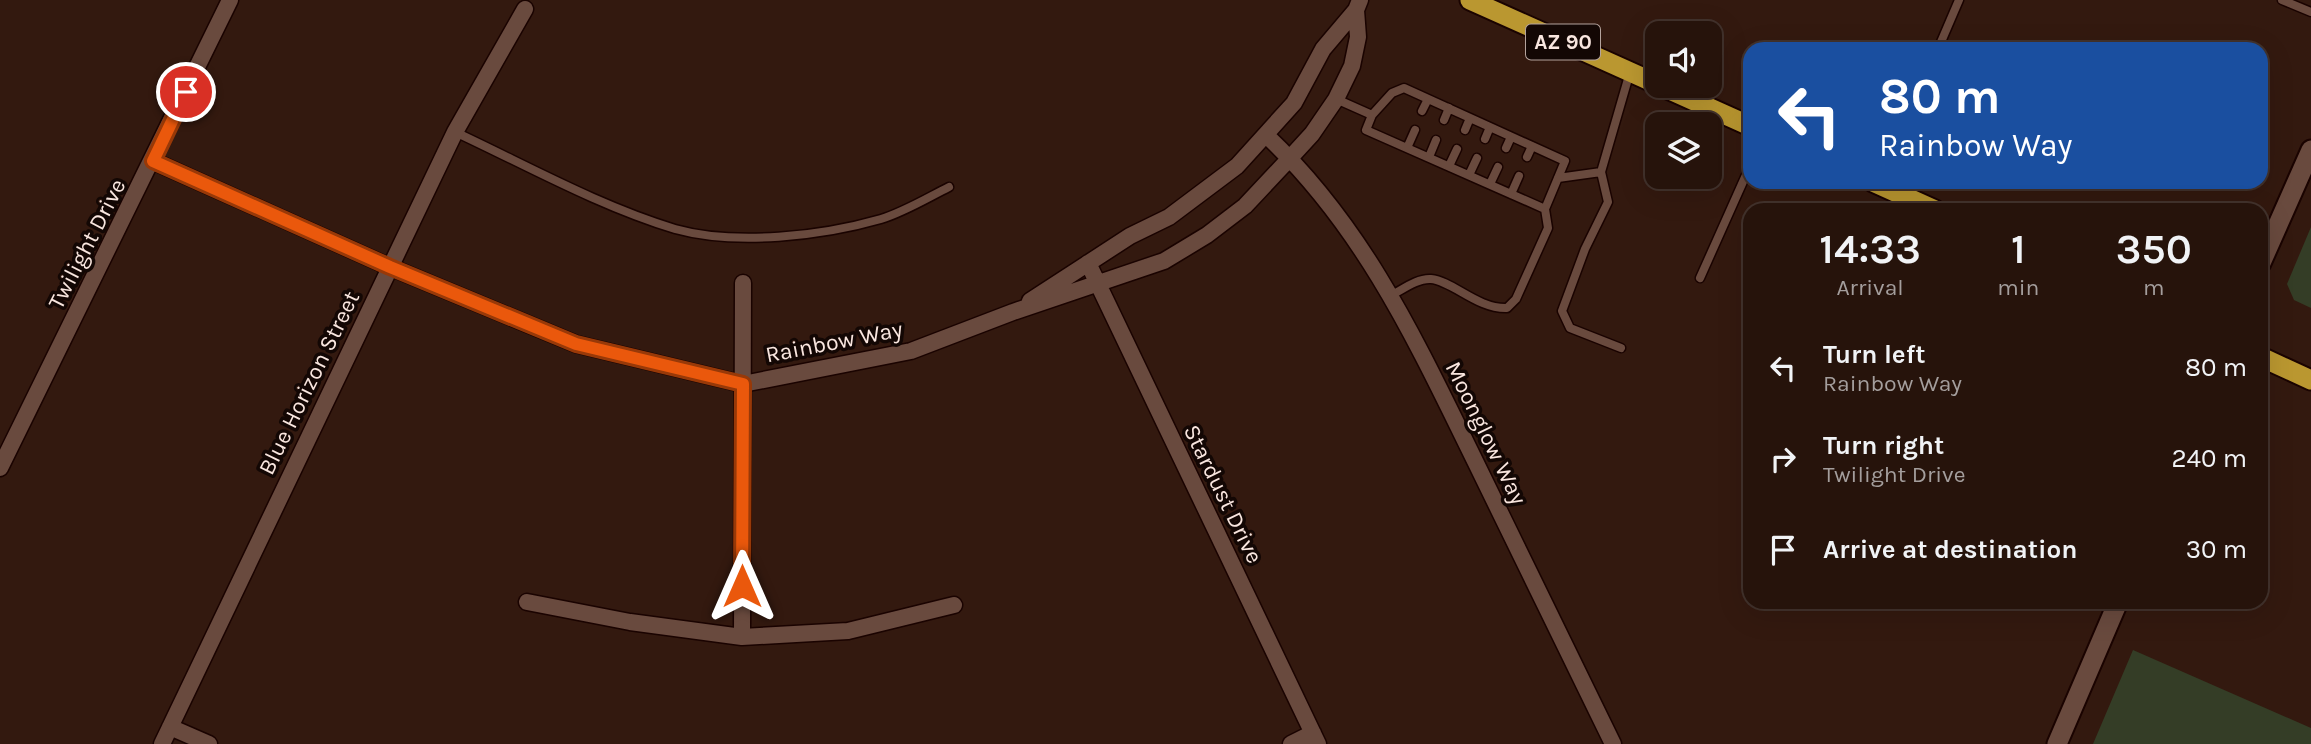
<!DOCTYPE html>
<style>
body{margin:0;font-family:Karla,sans-serif;background:#322019;color:#f1f3f6;height:100vh;display:flex;flex-direction:column;font-size:26px;white-space:nowrap}
*{box-sizing:border-box;margin:0}
p{font-size:23px;color:#a49e9d}
.icon{flex:none;width:38px;height:38px;fill:none;stroke:currentColor;stroke-width:2;stroke-linecap:round;stroke-linejoin:round}
.map{position:relative;flex:1;overflow:hidden}
.sheet{position:absolute;left:1743px;top:203px;width:525px;height:406px;display:flex;flex-direction:column;background:#26130b;border-radius:21px;box-shadow:0 7px 28px #0002,0 0 0 2px #42322c}
.sheet>*{flex:none}
.top-card{position:absolute;left:1743px;top:42px;width:525px;height:147px;border-radius:21px;box-shadow:0 7px 28px #0002,0 0 0 2px #42322c;background:#1a4fa0;color:#fff;overflow:hidden}
.buttons{position:absolute;left:1645px;top:21px;display:grid;gap:14px}
.buttons a{display:grid;place-items:center;width:77px;height:77px;border-radius:14px;background:#26130b;box-shadow:0 7px 28px #0002,0 0 0 2px #42322c;font-size:35px}
.pin{position:absolute;display:grid;place-items:center;width:60px;height:60px;color:#fff;margin:-30px;border:4px solid #fff;border-radius:50%;box-shadow:0 2px 7px #0007}
.me{position:absolute;width:77px;margin:-38px;rotate:0deg;stroke-linejoin:round;filter:drop-shadow(0 0 5px #0008)}
.turn{display:flex;align-items:center;gap:24px;height:147px;padding:0 21px;font-size:32px}
.turn .icon{width:91px;height:91px;stroke-width:2.5}
.turn b{display:block;font-size:49px;line-height:60px}
.eta{display:flex;justify-content:space-evenly;align-items:center;height:119px;text-align:center}
.eta b{font-size:42px;font-weight:600;line-height:49px}
ul{padding:0;list-style:none}
li{display:flex;align-items:center;gap:21px;height:91px;padding:0 21px}
li div{flex:1}
li b{display:block;font-size:26px}
li em{font-style:normal}
.map>svg:first-child{display:block}
.green{fill:#343d26}
.lines{fill:none;stroke-linecap:round;stroke-linejoin:round}
.service-casing{stroke:#1a0300;stroke-width:11}
.minor-casing{stroke:#1a0300;stroke-width:19}
.tertiary-casing{stroke:#1a0300;stroke-width:23}
.trunk-casing{stroke:#1a0300;stroke-width:23}
.service{stroke:#694a3e;stroke-width:8}
.minor{stroke:#694a3e;stroke-width:16}
.tertiary{stroke:#694a3e;stroke-width:19}
.trunk{stroke:#ba9730;stroke-width:19}
.route-casing{stroke:#983908;stroke-width:18}
.route{stroke:#ea580c;stroke-width:12}
.labels{text-anchor:middle;dominant-baseline:central;stroke-width:7;stroke-linejoin:round;paint-order:stroke}
.shield{fill:#130704;stroke:#b4a39d;stroke-width:2}
.shield-label{font-size:21px;font-weight:bold;fill:#f9e6df}
.street-label{font-size:23px;fill:#f9e6df;stroke:#130704}
</style>
<div class="map">
<svg width="2311" height="744" viewBox="0 0 2311 744">
<rect width="100%" height="100%" fill="#33190f"/>
<!-- green -->
<path class="green" d="M 2311,227 L 2311,308 L 2294,300 L 2287,284 Z
M 2133,650 L 2311,728 L 2311,744 L 2093,744 Z"/>
<g class="lines">
<defs>
<path id="service" d="M 2282,0 L 2311,12
M 1938,49 L 1959,0
M 1336,99 L 1372,115 L 1392,93 L 1404,88 L 1565,161 L 1545,209 L 1366,130 L 1372,115
M 1422,111 L 1428,99
M 1444,120 L 1449,108
M 1465,130 L 1470,118
M 455,132 C 526,165 599,206 675,229 C 736,246 822,236 881,219 C 904,212 927,198 949,187
M 1485,139 L 1490,127
M 1407,148 L 1415,130
M 1506,148 L 1511,137
M 1429,157 L 1436,140
M 1527,157 L 1532,146
M 1449,166 L 1457,149
M 1469,175 L 1477,158
M 1558,178 L 1601,172
M 1490,184 L 1498,167
M 1511,194 L 1519,176
M 1700,278 L 1750,166
M 1390,296 C 1402,290 1417,278 1431,279 C 1453,281 1477,309 1507,308 L 1516,299 L 1548,228 L 1545,209
M 1621,348 L 1570,328 L 1562,311 L 1585,249 L 1608,202 L 1601,172 L 1630,72"/>
<path id="minor" d="M 1267,136 C 1366,230 1417,343 1476,463 C 1522,557 1567,650 1613,744
M 153,161 L 390,267 L 576,344 L 743,384 L 911,351 L 1013,312 L 1164,261 L 1207,235 L 1245,206 L 1290,158 L 1312,134 L 1336,99 L 1352,66 L 1358,37 L 1356,10
M 1088,263 L 1318,744
M 1030,301 L 1130,236 L 1169,217 L 1237,166 L 1294,103 L 1323,49 L 1356,10 L 1360,0
M 0,468 L 230,0
M 527,602 L 630,622 L 742,637 L 848,631 L 954,605
M 742,637 L 743,283
M 170,727 L 209,744
M 162,744 L 455,132 L 525,9
M 1291,744 L 1313,733"/>
<path id="tertiary" d="M 2261,263 L 2311,150
M 2057,744 L 2118,602"/>
<path id="trunk" d="M 1470,0 L 1657,84
M 1661,86 L 1750,126
M 1873,182 L 1935,210
M 2261,357 L 2311,380"/>
</defs>
<!-- service casing -->
<use href="#service" class="service-casing"/>
<!-- minor casing -->
<use href="#minor" class="minor-casing"/>
<!-- tertiary casing -->
<use href="#tertiary" class="tertiary-casing"/>
<!-- trunk casing -->
<use href="#trunk" class="trunk-casing"/>
<!-- service -->
<use href="#service" class="service"/>
<!-- minor -->
<use href="#minor" class="minor"/>
<!-- tertiary -->
<use href="#tertiary" class="tertiary"/>
<!-- trunk -->
<use href="#trunk" class="trunk"/>
</g>
<g class="lines">
<defs>
<path id="route" d="M 186,92 L 153,161 L 390,267 L 576,344 L 743,384 L 742,586"/>
</defs>
<!-- route casing -->
<use href="#route" class="route-casing"/>
<!-- route -->
<use href="#route" class="route"/>
</g>
<g class="labels">
<!-- shield labels -->
<rect class="shield" x="1526" y="24.5" width="74" height="35" rx="5"/>
<g class="shield-label">
<text x="1563" y="42">AZ 90</text>
</g>
<!-- street labels -->
<g class="street-label">
<text transform="translate(87 244) rotate(-63)">Twilight Drive</text>
<text transform="translate(834 342) rotate(-11)">Rainbow Way</text>
<text transform="translate(309 383) rotate(-64)">Blue Horizon Street</text>
<text transform="translate(1486 433) rotate(64)">Moonglow Way</text>
<text transform="translate(1223 494) rotate(64)">Stardust Drive</text>
</g>
</g>
</svg>
<div class="buttons">
<a><svg class="icon" aria-label="sound" viewBox="0 0 24 24"><path d="M4 9h4l5-4v14l-5-4H4zM17 9q2 3 0 6"/></svg></a>
<a><svg class="icon" aria-label="layers" viewBox="0 0 24 24"><path d="M12 4l9 5-9 5-9-5zM3 14l9 5 9-5"/></svg></a>
</div>
<div class="pin" style="left:186px;top:92px;background:#d93025"><svg class="icon" aria-label="arrive" viewBox="0 0 24 24"><path d="M6 21V4h12l-3 4 3 4H6"/></svg></div>
<svg class="me" style="left:742px;top:586px" viewBox="-20 -20 40 40"><path d="M0-17L14 15 0 8-14 15z" fill="#ea580c" stroke="#fff" stroke-width="4"/></svg>
<div class="top-card">
<div class="turn"><svg class="icon" aria-label="left" viewBox="0 0 24 24"><path d="M17 20v-9H6M10 6l-5 5 5 5"/></svg><div><b>80 m</b>Rainbow Way</div></div>
</div>
<section class="sheet">
<div class="eta">
<div><b>14:33</b><p>Arrival</p></div>
<div><b>1</b><p>min</p></div>
<div><b>350</b><p>m</p></div>
</div>
<ul>
<li><svg class="icon" aria-label="left" viewBox="0 0 24 24"><path d="M17 20v-9H6M10 6l-5 5 5 5"/></svg><div><b>Turn left</b><p>Rainbow Way</p></div><em>80 m</em></li>
<li><svg class="icon" aria-label="right" viewBox="0 0 24 24"><path d="M7 20v-9h11M14 6l5 5-5 5"/></svg><div><b>Turn right</b><p>Twilight Drive</p></div><em>240 m</em></li>
<li><svg class="icon" aria-label="arrive" viewBox="0 0 24 24"><path d="M6 21V4h12l-3 4 3 4H6"/></svg><div><b>Arrive at destination</b></div><em>30 m</em></li>
</ul>
</section>
</div>
